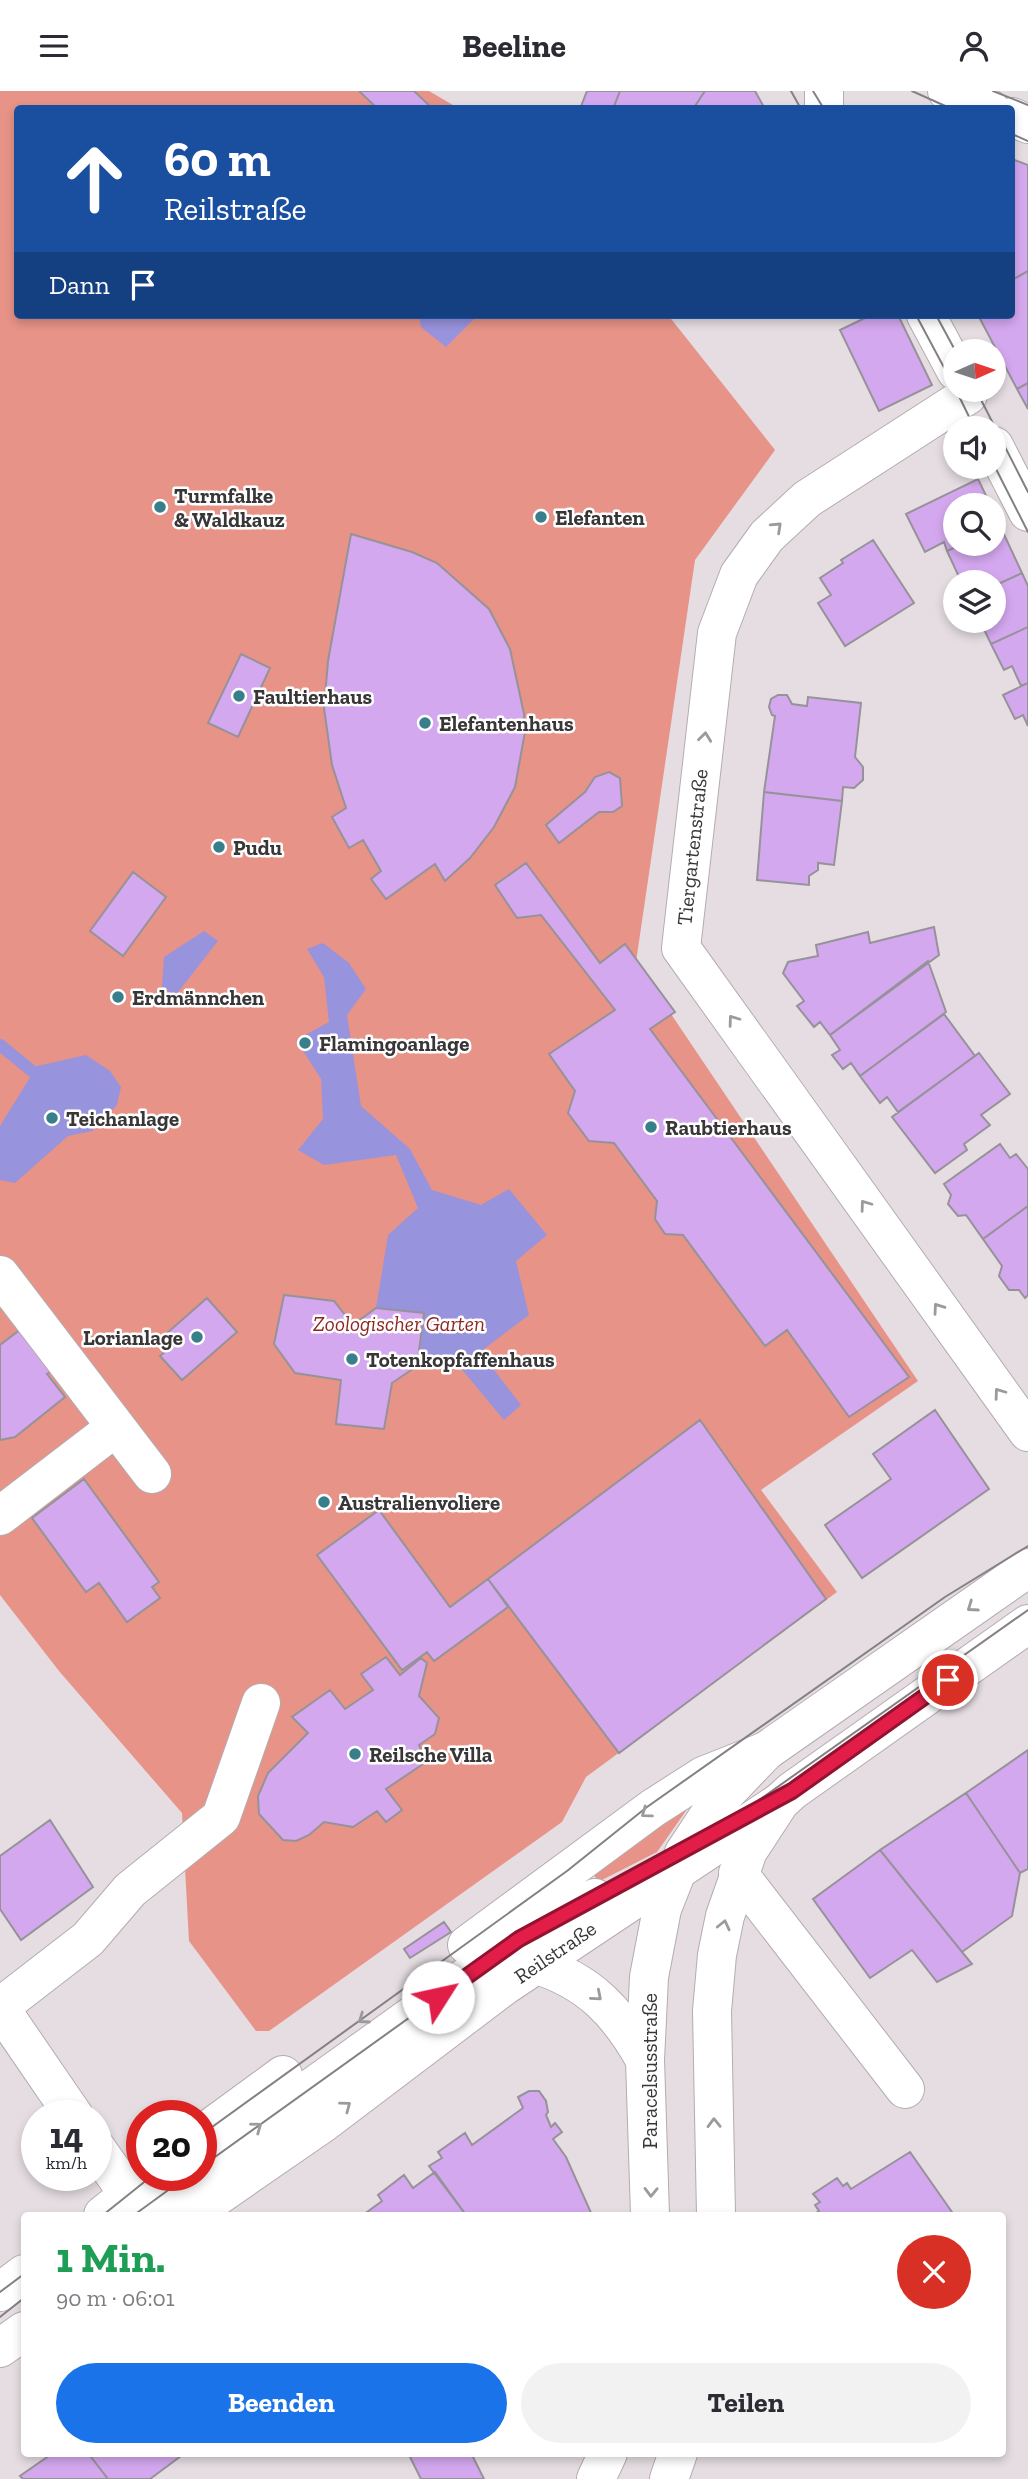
<!DOCTYPE html>
<html lang="de">
<meta charset="utf-8">
<style>
body{margin:0;font-family:"Zilla Slab",serif;background:#f2f2f3;color:#2b2b33;height:100vh;display:flex;flex-direction:column;font-size:26px;white-space:nowrap}
*{box-sizing:border-box;margin:0}
p{font-size:23px;color:#7c7c81}
.icon{flex:none;width:38px;height:38px;fill:none;stroke:currentColor;stroke-width:2;stroke-linecap:round;stroke-linejoin:round}
.map{position:relative;flex:1;overflow:hidden}
.details{position:absolute;left:21px;top:2121px;width:985px;height:245px;display:flex;flex-direction:column;background:#fff;border-radius:7px;box-shadow:0 4px 10px #0003}
.details>*{flex:none}
.hud{position:absolute;left:14px;top:14px;width:1001px;height:214px;border-radius:7px;box-shadow:0 4px 10px #0003;background:#1a4fa0;color:#fff;overflow:hidden}
.needle{width:46px;rotate:87deg}
.tools{position:absolute;left:943px;top:248px;display:grid;gap:14px}
.tools a{display:grid;place-items:center;width:63px;height:63px;border-radius:50%;background:#fff;box-shadow:0 4px 10px #0003;font-size:35px}
.speed{position:absolute;left:21px;top:2009px;display:flex;gap:14px;font-size:35px;font-weight:700;text-align:center}
.speed>*{display:grid;place-content:center;width:91px;height:91px;border-radius:50%;background:#fff;box-shadow:0 4px 10px #0003;line-height:1}
.speed small{font-size:18px;font-weight:400}
.speed .limit{border:10px solid #d22;background:#fff;color:#111}
.pin{position:absolute;display:grid;place-items:center;width:60px;height:60px;color:#fff;margin:-30px;border:4px solid #fff;border-radius:50%;box-shadow:0 2px 7px #0007}
.me{position:absolute;width:77px;margin:-38px;rotate:55deg;stroke-linejoin:round;filter:drop-shadow(0 0 5px #0008)}
.turn{display:flex;align-items:center;gap:24px;height:147px;padding:0 35px;font-size:32px}
.turn .icon{width:91px;height:91px;stroke-width:2.5}
.turn b{display:block;font-size:49px;line-height:60px}
.then{display:flex;align-items:center;height:66px;padding:0 35px;background:#0003;gap:14px;font-size:26px}
.round{display:grid;place-items:center;flex:none;width:74px;height:74px;border-radius:37px;background:#f2f2f3}
.summary{display:flex;align-items:center;justify-content:space-between;height:119px;padding:0 35px}
h1{font-size:42px;font-weight:700;line-height:52px;color:#1e9e55}
.primary-button{display:flex;gap:14px;margin-top:auto;padding:14px 35px}
.primary-button a{flex:1;height:80px;border-radius:42px;background:#1a73e8;color:#fff;font-size:28px;font-weight:700;line-height:80px;text-align:center}
.primary-button a+a{background:#f2f2f3;color:#2b2b33}
header{display:flex;justify-content:space-between;align-items:center;height:91px;padding:0 35px;background:#fff;font-size:32px;font-weight:700}
.map>svg:first-child{display:block}
.green{fill:#e79387}
.water{fill:#9893dd}
.lines{fill:none;stroke-linecap:round;stroke-linejoin:round}
.stream{stroke:#9893dd;stroke-width:12}
.building{fill:#d4a8ef;stroke:#969299;stroke-width:2}
.minor-casing{stroke:#b3acb0;stroke-width:40}
.major-casing{stroke:#b3acb0;stroke-width:40}
.minor{stroke:#fff;stroke-width:38}
.major{stroke:#fff;stroke-width:38}
.tram{stroke:#858083;stroke-width:2}
.oneway{stroke:#9c9a9c}
.route-casing{stroke:#92132f;stroke-width:18}
.route{stroke:#e11d48;stroke-width:12}
.poi-dot{fill:#397f8b;stroke:#fff;stroke-width:2.5}
.labels{text-anchor:middle;dominant-baseline:central;stroke-width:5;stroke-linejoin:round;paint-order:stroke}
.poi-label{font-size:21px;font-weight:bold;fill:#393638;stroke:#fff;text-anchor:start}
.street-label{font-size:21px;fill:#393638;stroke:#fff}
.park-label{font-size:21px;font-style:italic;fill:#8d2721;stroke:#fff}
</style>
<header><svg class="icon" aria-label="menu" viewBox="0 0 24 24"><path d="M4 6h16M4 12h16M4 18h16"/></svg>Beeline<svg class="icon" aria-label="person" viewBox="0 0 24 24"><circle cx="12" cy="8" r="4"/><path d="M4 21q1-7 8-7t8 7"/></svg></header>
<div class="map">
<svg width="1028" height="2388" viewBox="0 0 1028 2388">
<rect width="100%" height="100%" fill="#e5dde2"/>
<!-- green -->
<path class="green" d="M 0,0 L 429,0 L 458,17 L 18,18 L 18,224 L 668,224 L 775,359 L 695,469 L 636,871 L 918,1290 L 761,1399 L 837,1501 L 586,1686 L 562,1731 L 269,1940 L 256,1940 L 189,1850 L 182,1722 L 59,1580 L 0,1504 Z
M 700,1700 L 657,1761 L 598,1791 L 591,1778 Z"/>
<!-- water -->
<path class="water" d="M 419,224 L 478,224 L 446,256 L 421,236 Z
M 204,840 L 218,850 L 175,905 L 162,896 L 164,866 Z
M 323,852 L 349,872 L 366,898 L 347,924 L 361,1015 L 410,1058 L 432,1099 L 481,1114 L 509,1098 L 547,1144 L 516,1170 L 529,1224 L 480,1261 L 521,1314 L 504,1329 L 459,1275 L 420,1262 L 424,1222 L 376,1217 L 388,1144 L 418,1117 L 396,1064 L 324,1074 L 298,1059 L 323,1028 L 321,988 L 296,949 L 329,931 L 324,886 L 307,858 Z
M 86,964 L 110,980 L 121,996 L 117,1014 L 92,1040 L 68,1045 L 15,1092 L 0,1089 L 0,1035 L 37,975 Z"/>
<g class="lines">
<!-- stream -->
<path class="stream" d="M 0,954 L 32,980"/>
</g>
<!-- building -->
<path class="building" d="M 359,0 L 414,0 L 433,18 L 378,18 Z
M 587,0 L 620,0 L 613,18 L 580,18 Z
M 620,0 L 705,0 L 693,18 L 613,18 Z
M 705,0 L 755,0 L 765,18 L 693,18 Z
M 1012,68 L 1028,74 L 1028,180 L 1012,189 Z
M 1028,180 L 1028,292 L 1017,298 L 978,224 L 1012,224 L 1012,189 Z
M 871,224 L 898,224 L 932,294 L 879,320 L 840,239 Z
M 1028,292 L 1028,318 L 1017,298 Z
M 978,388 L 991,415 L 956,415 L 956,453 L 962,453 L 947,460 L 944,451 L 925,461 L 906,423 Z
M 1000,435 L 1022,482 L 994,495 L 994,492 L 973,492 L 969,482 L 959,486 L 947,460 L 962,453 L 994,453 L 994,438 Z
M 351,443 L 412,461 L 437,472 L 489,518 L 510,558 L 524,623 L 525,641 L 515,696 L 494,736 L 470,767 L 445,790 L 435,773 L 386,808 L 371,788 L 381,780 L 363,749 L 349,757 L 332,726 L 346,717 L 332,674 L 324,617 L 328,570 Z
M 873,449 L 914,512 L 845,555 L 818,512 L 831,504 L 820,487 L 843,472 L 841,469 Z
M 1022,482 L 1028,495 L 1028,536 L 991,553 L 980,530 L 994,530 L 994,495 Z
M 1028,536 L 1028,592 L 1021,595 L 1012,575 L 1004,579 L 991,553 Z
M 241,563 L 270,577 L 238,646 L 208,632 Z
M 1028,592 L 1028,635 L 1023,624 L 1015,628 L 1003,604 Z
M 778,604 L 787,604 L 792,613 L 807,615 L 808,606 L 861,612 L 855,666 L 863,676 L 863,689 L 854,697 L 843,696 L 842,710 L 764,701 L 775,625 L 772,624 L 769,616 L 771,608 Z
M 609,681 L 620,687 L 622,715 L 613,721 L 599,721 L 559,752 L 546,734 L 585,701 L 595,686 Z
M 764,701 L 842,710 L 834,774 L 818,772 L 818,779 L 809,785 L 809,794 L 757,789 Z
M 526,772 L 600,872 L 625,853 L 675,921 L 650,938 L 909,1286 L 849,1326 L 787,1239 L 765,1255 L 683,1144 L 665,1143 L 655,1128 L 657,1110 L 614,1052 L 589,1050 L 568,1022 L 575,1000 L 549,963 L 615,919 L 541,824 L 517,827 L 495,794 Z
M 133,781 L 166,806 L 123,865 L 90,840 Z
M 934,836 L 939,864 L 830,944 L 820,931 L 814,936 L 797,915 L 804,910 L 783,882 L 788,871 L 818,865 L 816,854 L 868,841 L 870,852 Z
M 928,870 L 946,921 L 860,985 L 851,972 L 843,978 L 832,964 L 840,959 L 830,944 Z
M 944,923 L 975,965 L 898,1021 L 887,1006 L 880,1012 L 860,985 Z
M 979,962 L 1010,1003 L 981,1024 L 990,1034 L 964,1053 L 967,1059 L 935,1082 L 892,1026 Z
M 1000,1053 L 1010,1067 L 1016,1063 L 1028,1078 L 1028,1115 L 983,1148 L 966,1124 L 958,1125 L 948,1113 L 951,1104 L 944,1093 Z
M 1028,1115 L 1028,1204 L 1025,1207 L 1019,1199 L 1009,1199 L 999,1185 L 1002,1175 L 983,1148 Z
M 284,1204 L 334,1210 L 353,1234 L 376,1217 L 424,1222 L 417,1275 L 392,1292 L 384,1338 L 336,1333 L 341,1289 L 295,1282 L 274,1253 Z
M 207,1207 L 237,1241 L 182,1289 L 160,1265 L 166,1260 L 158,1250 Z
M 21,1238 L 53,1279 L 47,1283 L 65,1306 L 15,1346 L 0,1349 L 0,1254 Z
M 935,1319 L 989,1398 L 862,1487 L 825,1434 L 891,1388 L 873,1363 Z
M 700,1329 L 826,1508 L 619,1662 L 488,1488 Z
M 84,1388 L 159,1491 L 152,1496 L 160,1507 L 127,1531 L 99,1492 L 86,1501 L 32,1427 Z
M 379,1419 L 450,1516 L 488,1488 L 508,1516 L 434,1570 L 427,1561 L 402,1579 L 317,1464 Z
M 386,1566 L 400,1584 L 421,1567 L 427,1572 L 419,1605 L 439,1627 L 435,1643 L 419,1654 L 426,1671 L 386,1698 L 402,1719 L 386,1731 L 377,1720 L 353,1736 L 324,1731 L 309,1744 L 296,1750 L 283,1749 L 259,1723 L 258,1705 L 268,1682 L 308,1642 L 292,1626 L 330,1599 L 345,1618 L 373,1599 L 361,1583 Z
M 1028,1659 L 1028,1778 L 1020,1782 L 966,1702 Z
M 966,1702 L 1020,1782 L 1012,1825 L 962,1861 L 880,1759 Z
M 50,1729 L 93,1796 L 21,1849 L 0,1818 L 0,1765 Z
M 880,1759 L 962,1861 L 972,1873 L 937,1891 L 912,1859 L 870,1887 L 813,1808 Z
M 444,1831 L 451,1841 L 410,1867 L 404,1858 Z
M 529,2000 L 539,2000 L 546,2010 L 548,2021 L 546,2024 L 551,2036 L 555,2032 L 562,2041 L 553,2048 L 566,2066 L 592,2124 L 466,2124 L 429,2075 L 442,2067 L 438,2061 L 465,2042 L 472,2054 L 523,2017 L 518,2006 Z
M 910,2061 L 954,2124 L 813,2124 L 819,2120 L 815,2114 L 820,2111 L 813,2103 L 837,2087 L 843,2095 L 847,2092 L 851,2098 Z
M 435,2081 L 466,2124 L 363,2124 L 382,2110 L 378,2104 L 404,2084 L 413,2097 Z
M 53,2362 L 88,2362 L 108,2388 L 23,2388 L 20,2385 Z
M 88,2362 L 185,2362 L 150,2388 L 108,2388 Z
M 408,2362 L 471,2362 L 484,2388 L 421,2388 Z"/>
<g class="lines">
<defs>
<path id="minor" d="M 824,0 L 824,18
M 947,0 L 990,18
M 1012,26 L 1028,33
M 926,224 L 956,280
M 968,304 L 807,408 L 767,445 L 739,484 L 717,542 L 681,857 L 1028,1341
M 994,355 L 1028,421
M 0,1184 L 152,1383
M 0,1425 L 116,1336
M 738,1782 L 905,1998
M 467,1854 L 653,1717 L 703,1685 L 766,1660
M 537,1874 C 589,1890 619,1922 645,1969
M 0,1916 L 88,1848 L 130,1799 L 221,1726 L 261,1612
M 0,1917 L 74,2025
M 201,2044 L 283,1984
M 96,2057 L 129,2104
M 201,2076 L 519,1848 L 595,1807
M 103,2124 L 153,2084
M 152,2124 L 176,2094 L 189,2084
M 190,2124 L 323,2032 L 504,1895 L 780,1711
M 0,2201 L 24,2183
M 0,2257 L 24,2240"/>
<path id="major" d="M 650,2124 L 645,1969 L 649,1886 L 662,1818 L 684,1762 L 719,1709 L 766,1660 L 1028,1477
M 716,2124 L 712,1920 L 717,1864 L 725,1825 L 748,1760 L 780,1711 L 792,1700 L 1028,1533
M 596,2388 L 608,2362
M 669,2388 L 678,2362"/>
</defs>
<!-- minor casing -->
<use href="#minor" class="minor-casing"/>
<!-- major casing -->
<use href="#major" class="major-casing"/>
<!-- minor -->
<use href="#minor" class="minor"/>
<!-- major -->
<use href="#major" class="major"/>
<!-- tram -->
<path class="tram" d="M 791,0 L 801,18
M 813,0 L 824,18
M 912,0 L 952,18
M 993,0 L 1028,14
M 1012,43 L 1028,50
M 916,224 L 956,299
M 936,224 L 956,261
M 956,299 L 975,338
M 976,299 L 1028,401
M 994,374 L 1028,441
M 201,2044 L 567,1780 L 647,1716 L 945,1506 L 1028,1455
M 201,2076 L 519,1848 L 684,1762 L 1028,1519
M 103,2124 L 153,2084
M 134,2124 L 189,2084
M 0,2201 L 24,2183
M 0,2226 L 24,2207"/>
</g>
<!-- one-way arrows -->
<defs><path id="oneway-chevron" d="M-2-3.5L2.5 0L-2 3.5" fill="none" stroke-width="1.6" stroke-linecap="round" stroke-linejoin="round" transform="scale(1.75)"/></defs>
<g class="oneway">
<use href="#oneway-chevron" transform="translate(777 436) rotate(-43)"/>
<use href="#oneway-chevron" transform="translate(705 646) rotate(-83)"/>
<use href="#oneway-chevron" transform="translate(733 929) rotate(-126)"/>
<use href="#oneway-chevron" transform="translate(865 1114) rotate(-126)"/>
<use href="#oneway-chevron" transform="translate(938 1217) rotate(-125)"/>
<use href="#oneway-chevron" transform="translate(999 1302) rotate(-126)"/>
<use href="#oneway-chevron" transform="translate(972 1516) rotate(145)"/>
<use href="#oneway-chevron" transform="translate(646 1722) rotate(144)"/>
<use href="#oneway-chevron" transform="translate(724 1834) rotate(-77)"/>
<use href="#oneway-chevron" transform="translate(597 1905) rotate(41)"/>
<use href="#oneway-chevron" transform="translate(363 1928) rotate(145)"/>
<use href="#oneway-chevron" transform="translate(346 2015) rotate(-37)"/>
<use href="#oneway-chevron" transform="translate(714 2032) rotate(-91)"/>
<use href="#oneway-chevron" transform="translate(257 2036) rotate(-36)"/>
<use href="#oneway-chevron" transform="translate(651 2101) rotate(91)"/>
</g>
<g class="lines">
<defs>
<path id="route" d="M 438,1906 L 519,1848 L 792,1700 L 948,1589"/>
</defs>
<!-- route casing -->
<use href="#route" class="route-casing"/>
<!-- route -->
<use href="#route" class="route"/>
</g>
<!-- markers -->
<g class="poi-dot">
<circle cx="160" cy="416" r="7"/>
<circle cx="541" cy="426" r="7"/>
<circle cx="239" cy="605" r="7"/>
<circle cx="425" cy="632" r="7"/>
<circle cx="219" cy="756" r="7"/>
<circle cx="118" cy="906" r="7"/>
<circle cx="305" cy="952" r="7"/>
<circle cx="52" cy="1027" r="7"/>
<circle cx="651" cy="1036" r="7"/>
<circle cx="197" cy="1246" r="7"/>
<circle cx="352" cy="1268" r="7"/>
<circle cx="324" cy="1411" r="7"/>
<circle cx="355" cy="1663" r="7"/>
</g>
<g class="labels">
<!-- poi labels -->
<g class="poi-label">
<text x="174" y="404">Turmfalke<tspan x="174" dy="24">&amp; Waldkauz</tspan></text>
<text x="555" y="426">Elefanten</text>
<text x="253" y="605">Faultierhaus</text>
<text x="439" y="632">Elefantenhaus</text>
<text x="233" y="756">Pudu</text>
<text x="132" y="906">Erdmännchen</text>
<text x="319" y="952">Flamingoanlage</text>
<text x="66" y="1027">Teichanlage</text>
<text x="665" y="1036">Raubtierhaus</text>
<text x="183" y="1246" text-anchor="end">Lorianlage</text>
<text x="366" y="1268">Totenkopfaffenhaus</text>
<text x="338" y="1411">Australienvoliere</text>
<text x="369" y="1663">Reilsche Villa</text>
</g>
<!-- street labels -->
<g class="street-label">
<text transform="translate(692 756) rotate(-84)">Tiergartenstraße</text>
<text transform="translate(555 1861) rotate(-34)">Reilstraße</text>
<text transform="translate(649 1980) rotate(-90)">Paracelsusstraße</text>
</g>
<!-- park labels -->
<g class="park-label">
<text x="399" y="1232">Zoologischer Garten</text>
</g>
</g>
</svg>
<div class="tools">
<a><svg class="needle" viewBox="-14 -14 28 28"><path d="M0-13l5 13h-10z" fill="#e53935"/><path d="M0 13l5-13h-10z" fill="#7c7c81"/></svg></a>
<a><svg class="icon" aria-label="sound" viewBox="0 0 24 24"><path d="M4 9h4l5-4v14l-5-4H4zM17 9q2 3 0 6"/></svg></a>
<a><svg class="icon" aria-label="search" viewBox="0 0 24 24"><circle cx="10" cy="10" r="6"/><path d="M15 15l6 6"/></svg></a>
<a><svg class="icon" aria-label="layers" viewBox="0 0 24 24"><path d="M12 4l9 5-9 5-9-5zM3 14l9 5 9-5"/></svg></a>
</div>
<div class="speed"><div>14<small>km/h</small></div><div class="limit">20</div></div>
<div class="pin" style="left:948px;top:1589px;background:#d93025"><svg class="icon" aria-label="arrive" viewBox="0 0 24 24"><path d="M6 21V4h12l-3 4 3 4H6"/></svg></div>
<svg class="me" style="left:438px;top:1906px" viewBox="-20 -20 40 40"><circle r="19" fill="#fff"/><path d="M0-13L10 11 0 6-10 11z" fill="#e11d48"/></svg>
<div class="hud">
<div class="turn"><svg class="icon" aria-label="ahead" viewBox="0 0 24 24"><path d="M12 20V5M6 11l6-6 6 6"/></svg><div><b>60 m</b>Reilstraße</div></div>
<div class="then">Dann<svg class="icon" aria-label="arrive" viewBox="0 0 24 24"><path d="M6 21V4h12l-3 4 3 4H6"/></svg></div>
</div>
<section class="details">
<div class="summary"><div><h1>1 Min.</h1><p>90 m · 06:01</p></div><a class="round" style="background:#d93025;color:#fff"><svg class="icon" aria-label="close" viewBox="0 0 24 24"><path d="M6 6l12 12M18 6L6 18"/></svg></a></div>
<div class="primary-button"><a>Beenden</a><a>Teilen</a></div>
</section>
</div>
